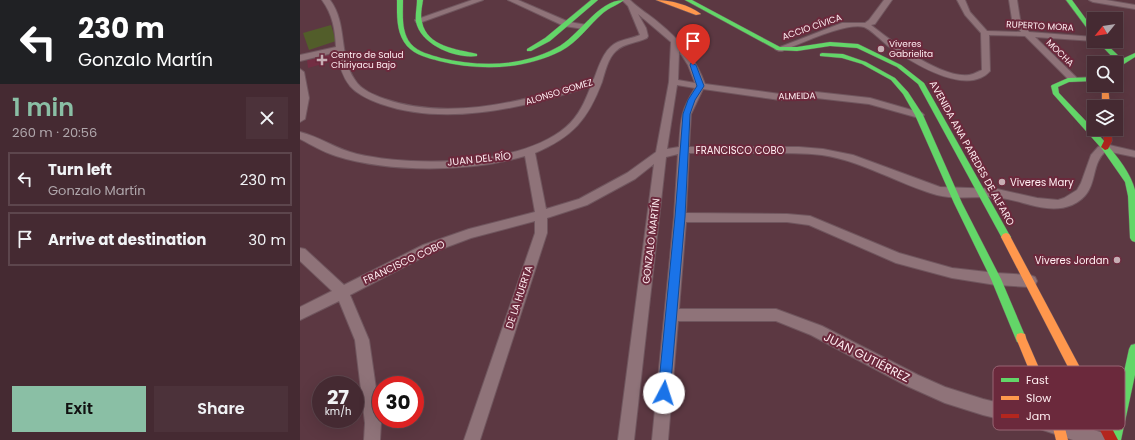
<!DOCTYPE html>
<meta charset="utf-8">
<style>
body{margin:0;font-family:Poppins,sans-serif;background:#4c323a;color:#f1f3f6;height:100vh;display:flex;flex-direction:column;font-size:15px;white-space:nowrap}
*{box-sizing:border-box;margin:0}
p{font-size:13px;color:#b0a7ac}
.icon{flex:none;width:22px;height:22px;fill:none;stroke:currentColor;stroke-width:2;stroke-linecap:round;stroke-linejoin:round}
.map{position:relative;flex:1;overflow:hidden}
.details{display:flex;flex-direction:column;background:#452a32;width:300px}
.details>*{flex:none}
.guide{background:#202124;color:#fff;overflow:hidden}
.needle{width:26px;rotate:240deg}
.buttons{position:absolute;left:787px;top:12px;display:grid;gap:8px}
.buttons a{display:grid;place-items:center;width:36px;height:36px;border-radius:0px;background:#452a32;box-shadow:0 4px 16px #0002,0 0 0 1px #5d464d;font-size:20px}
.speed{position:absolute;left:12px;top:376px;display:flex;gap:8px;font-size:20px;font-weight:700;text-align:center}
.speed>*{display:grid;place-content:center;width:52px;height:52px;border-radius:50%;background:#452a32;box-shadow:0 4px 16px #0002,0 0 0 1px #5d464d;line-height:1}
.speed small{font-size:10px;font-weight:400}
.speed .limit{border:6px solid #d22;background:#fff;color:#111}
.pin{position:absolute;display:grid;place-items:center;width:34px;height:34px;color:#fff;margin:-41px -17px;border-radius:50% 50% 50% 0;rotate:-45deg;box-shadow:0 0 4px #0007}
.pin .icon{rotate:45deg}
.me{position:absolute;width:44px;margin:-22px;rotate:5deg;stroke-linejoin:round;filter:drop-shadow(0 0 3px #0008)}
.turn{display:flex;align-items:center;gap:14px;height:84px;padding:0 12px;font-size:18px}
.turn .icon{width:52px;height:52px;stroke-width:2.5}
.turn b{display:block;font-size:28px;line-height:34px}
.round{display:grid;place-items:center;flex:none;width:42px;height:42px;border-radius:0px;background:#4c323a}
.overview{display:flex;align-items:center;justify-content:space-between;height:68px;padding:0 12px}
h1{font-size:24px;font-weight:600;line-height:30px;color:#8abfa5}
.action{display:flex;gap:8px;margin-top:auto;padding:8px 12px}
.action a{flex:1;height:46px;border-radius:0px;background:#8abfa5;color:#111;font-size:16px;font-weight:600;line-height:46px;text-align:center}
.action a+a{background:#4c323a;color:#f1f3f6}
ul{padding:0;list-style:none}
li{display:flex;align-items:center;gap:12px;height:54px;margin:0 8px 6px;padding:0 4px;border:2px solid #5d464d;border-radius:0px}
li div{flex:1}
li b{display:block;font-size:15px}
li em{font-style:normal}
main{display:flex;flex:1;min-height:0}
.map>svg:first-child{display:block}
.built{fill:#732e43}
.green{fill:#525d2a}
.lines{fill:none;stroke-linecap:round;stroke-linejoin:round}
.street-casing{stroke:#70565e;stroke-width:2}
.fast-casing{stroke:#70565e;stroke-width:1}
.slow-casing{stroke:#70565e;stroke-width:1}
.jam-casing{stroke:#70565e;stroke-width:1}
.street{fill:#8f7379;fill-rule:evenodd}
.fast{fill:#63d668;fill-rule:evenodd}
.slow{fill:#ff974d;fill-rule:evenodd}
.jam{fill:#b3261e;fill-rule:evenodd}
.route{fill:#1a73e8;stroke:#114b97}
.poi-dot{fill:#c6aeb4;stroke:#6b293c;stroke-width:1.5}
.labels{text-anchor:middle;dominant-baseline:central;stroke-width:4;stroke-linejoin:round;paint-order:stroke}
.far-street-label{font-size:9px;fill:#ffedf1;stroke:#6b293c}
.far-poi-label{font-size:9px;fill:#ffedf1;stroke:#6b293c;text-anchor:start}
.street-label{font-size:10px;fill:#ffedf1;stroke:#6b293c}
.poi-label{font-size:10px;fill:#ffedf1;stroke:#6b293c;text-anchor:start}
.near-street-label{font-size:12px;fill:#ffedf1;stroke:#6b293c}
.key{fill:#6b293c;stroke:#976472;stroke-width:1}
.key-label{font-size:11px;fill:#ffedf1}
</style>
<main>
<section class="details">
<div class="guide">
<div class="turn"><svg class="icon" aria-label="left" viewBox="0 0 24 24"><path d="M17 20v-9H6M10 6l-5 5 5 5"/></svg><div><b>230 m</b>Gonzalo Martín</div></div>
</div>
<div class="overview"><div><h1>1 min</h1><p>260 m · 20:56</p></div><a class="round"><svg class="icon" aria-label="close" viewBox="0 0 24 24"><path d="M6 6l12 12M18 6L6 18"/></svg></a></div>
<ul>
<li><svg class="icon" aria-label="left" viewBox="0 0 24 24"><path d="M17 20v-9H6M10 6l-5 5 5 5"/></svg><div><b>Turn left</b><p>Gonzalo Martín</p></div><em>230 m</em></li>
<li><svg class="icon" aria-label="arrive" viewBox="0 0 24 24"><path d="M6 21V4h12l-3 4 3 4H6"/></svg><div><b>Arrive at destination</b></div><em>30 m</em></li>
</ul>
<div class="action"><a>Exit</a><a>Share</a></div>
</section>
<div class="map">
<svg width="835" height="440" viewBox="0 0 835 440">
<rect width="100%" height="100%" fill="#5c3842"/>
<!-- built -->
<path class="built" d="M 35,53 L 37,60 L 8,68 L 7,60 Z"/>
<!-- green -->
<path class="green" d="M 31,25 L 36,41 L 9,50 L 3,33 Z"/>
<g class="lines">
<defs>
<path id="street" d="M 22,0 L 30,0 C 48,24 38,56 55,80 C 61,90 74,95 85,99 C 151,122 230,100 294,79 C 299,66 304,48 318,42 C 325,39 333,38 340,35 L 328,6 L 322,0 L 330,0 C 339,9 350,15 359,23 C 380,40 396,59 405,84 L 480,94 L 516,92 L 570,98 L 622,113 L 624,115 L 619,118 L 569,104 L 516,98 L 480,100 L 403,89 L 391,114 L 389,147 L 499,147 L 523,149 L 553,155 L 640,187 L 697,189 L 737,198 L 758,200 L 764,198 L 777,190 L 781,183 L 791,155 L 798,147 L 805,144 L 835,151 L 835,157 L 806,151 C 788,166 801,192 772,205 C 750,214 728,203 707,199 C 684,194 660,201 637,195 C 598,184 563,161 522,155 C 504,153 486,153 468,153 C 442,153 415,153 389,153 L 386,213 L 487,214 L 510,216 L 599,253 L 652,268 L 696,273 L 730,275 L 735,277 L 737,281 L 735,285 L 730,287 L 696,285 L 652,278 L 596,263 L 509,225 L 487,222 L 386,222 L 379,309 L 476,309 L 522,326 L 618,375 L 645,387 L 683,399 L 737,412 L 800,432 L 806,434 L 808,440 L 773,440 L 737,428 L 683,415 L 645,403 L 607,386 L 511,335 L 476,321 L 378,321 L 368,440 L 352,440 L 374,217 L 378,154 L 366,157 L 334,440 L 318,440 L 354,164 L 335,179 L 287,205 L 247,218 L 247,233 L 180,440 L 164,440 L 235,233 L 235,221 L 171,238 L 131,253 L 50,295 L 69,340 L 81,423 L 80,440 L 64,440 L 65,423 L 55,340 L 39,301 L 0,320 L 0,307 L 32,291 L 0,261 L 0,248 L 5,249 L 44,285 L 123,245 L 169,229 L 235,212 L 225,156 C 172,172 89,173 36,156 C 23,152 12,145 0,139 L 0,132 C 20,137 36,149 57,154 C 113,167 221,166 266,127 C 279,116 285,101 291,86 C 228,107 147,127 81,104 C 70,100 58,95 50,86 C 42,76 39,64 37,52 L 0,61 L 0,55 L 36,47 C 35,30 33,15 22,0 ZM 338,14 L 371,42 L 369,82 L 356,152 L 327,173 L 279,199 L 246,209 L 235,153 C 273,137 288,119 302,82 C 305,72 308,58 316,51 C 324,43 337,43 347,38 L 348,36 L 346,28 ZM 379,51 L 388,65 L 395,83 L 378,80 ZM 377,85 L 395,88 C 380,112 381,120 379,147 L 367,149 Z
M 172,0 L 183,0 L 122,22 L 116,22 L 115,20 Z
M 208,0 L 218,0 L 269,22 L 287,25 L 288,27 L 284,29 L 264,26 Z
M 584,0 L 592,0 L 575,24 L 571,25 C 591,41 647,83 673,74 C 676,73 679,71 682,70 L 681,33 L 665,15 L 657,0 L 665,0 L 670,12 L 687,31 L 721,32 L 712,19 L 709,0 L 717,0 L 720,19 L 729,32 L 794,37 L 794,41 L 796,41 L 794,41 L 735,37 L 776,77 L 777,79 L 776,81 L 770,81 L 725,36 L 689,35 L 690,71 C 666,98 610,61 588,46 C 582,41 570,29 564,27 C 546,22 500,44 482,51 L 479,51 L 475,49 L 542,23 L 565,23 L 569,20 Z
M 789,0 L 806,0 L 835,5 L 835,9 L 793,2 Z
M 0,69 L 4,72 L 9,98 L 5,119 L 0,122 Z"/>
<path id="fast" d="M 97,0 L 103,0 C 103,15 101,32 111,44 C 118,52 131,55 141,58 C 180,67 220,67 256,48 C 279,37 297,0 324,0 C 318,5 310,7 303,13 C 289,25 278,42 261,51 C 223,70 180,71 139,61 C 128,58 115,55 107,46 C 96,33 97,16 97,0 Z
M 117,0 L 123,0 C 122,7 120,15 122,22 C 127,47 157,49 177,54 L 177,56 C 156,59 121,45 116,22 C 115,15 117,7 117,0 Z
M 291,0 L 298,0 L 250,41 L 231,51 L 227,51 L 227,49 L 245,38 Z
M 385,0 L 392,0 L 480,47 L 497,47 L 530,42 L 558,44 L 601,65 L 624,83 L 709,234 L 711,237 L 709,240 L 703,240 L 618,84 L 597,67 L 557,48 L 530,46 L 497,51 L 477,50 Z
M 766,0 L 772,0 L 794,30 L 794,36 L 792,35 Z
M 797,41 L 803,41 L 822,59 L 835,53 L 835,57 L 816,69 L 817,62 Z
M 522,53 L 543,54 L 566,62 L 595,78 L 608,92 L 623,115 L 662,203 L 701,279 L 726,338 L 725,342 L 721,343 L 717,342 L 691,279 L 654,203 L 615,115 L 603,94 L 591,80 L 562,64 L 542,58 L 520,56 L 520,54 Z
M 794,77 L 794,81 L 769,82 L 758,87 L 759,93 C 780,116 829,161 835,190 L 835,242 L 832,241 L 830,238 L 828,196 L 825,182 L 802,149 L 753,94 L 751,86 L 752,85 L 768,78 Z
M 835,344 L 835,375 L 821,440 L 809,440 L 829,349 L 831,345 Z"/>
<path id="slow" d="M 356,0 C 371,0 389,5 401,14 L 396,15 Z
M 802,85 L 808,85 L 810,107 L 802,107 Z
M 706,233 L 709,234 L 792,390 L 794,394 L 792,398 L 788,400 L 784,398 L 701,237 L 703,234 Z
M 721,333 L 725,334 L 726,338 L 765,428 L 768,440 L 756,440 L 753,428 L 716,338 L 717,334 Z"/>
<path id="jam" d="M 803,129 L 811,129 L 812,141 L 808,149 L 805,150 L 801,147 L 804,141 Z
M 788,388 L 792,390 L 818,440 L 805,440 L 782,394 L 784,390 Z"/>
</defs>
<!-- street casing -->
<use href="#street" class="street-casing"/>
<!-- fast casing -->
<use href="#fast" class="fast-casing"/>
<!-- slow casing -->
<use href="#slow" class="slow-casing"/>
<!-- jam casing -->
<use href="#jam" class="jam-casing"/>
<!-- street -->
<use href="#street" class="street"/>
<!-- fast -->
<use href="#fast" class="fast"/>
<!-- slow -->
<use href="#slow" class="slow"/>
<!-- jam -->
<use href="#jam" class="jam"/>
</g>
<!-- route -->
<path class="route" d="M 391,63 L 396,65 L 404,86 L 395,100 L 390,114 L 385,217 L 370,393 L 368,397 L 364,399 L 359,397 L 358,393 L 375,217 L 383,114 L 388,100 L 397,86 L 390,65 Z"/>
<!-- markers -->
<g class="poi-dot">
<circle cx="581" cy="49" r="4"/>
<path d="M20 54h4v4h4v4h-4v4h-4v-4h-4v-4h4z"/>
<circle cx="702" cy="182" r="4"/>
<circle cx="817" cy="260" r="4"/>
</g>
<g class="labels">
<!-- far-street labels -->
<g class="far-street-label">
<text transform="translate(740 26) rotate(3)">RUPERTO MORA</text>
<text transform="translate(512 27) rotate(-19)">ACCIO CÍVICA</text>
<text transform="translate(760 53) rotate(44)">MOCHA</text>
<text transform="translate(259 92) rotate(-17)">ALONSO GOMEZ</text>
<text transform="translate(497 96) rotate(-1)">ALMEIDA</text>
</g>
<!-- far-poi labels -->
<g class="far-poi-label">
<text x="589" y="44">Viveres<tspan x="589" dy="10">Gabrielita</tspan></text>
<text x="31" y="55">Centro de Salud<tspan x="31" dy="10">Chiriyacu Bajo</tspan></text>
</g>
<!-- street labels -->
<g class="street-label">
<text x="440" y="150">FRANCISCO COBO</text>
<text transform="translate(672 153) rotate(61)">AVENIDA ANA PAREDES DE ALFARO</text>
<text transform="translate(179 159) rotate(-6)">JUAN DEL RÍO</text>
<text transform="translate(351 241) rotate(-83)">GONZALO MARTÍN</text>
<text transform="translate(104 262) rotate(-25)">FRANCISCO COBO</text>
<text transform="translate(219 297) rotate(-72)">DE LA HUERTA</text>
</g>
<!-- poi labels -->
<g class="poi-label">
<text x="710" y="182">Viveres Mary</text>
<text x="809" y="260" text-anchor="end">Viveres Jordan</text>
</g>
<!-- near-street labels -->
<g class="near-street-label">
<text transform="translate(567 357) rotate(27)">JUAN GUTIÉRREZ</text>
</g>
</g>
<!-- legend -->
<rect x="693" y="366" width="132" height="64" rx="6" class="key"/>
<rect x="701" y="378" width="18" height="4" fill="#63d668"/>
<rect x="701" y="396" width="18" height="4" fill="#ff974d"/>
<rect x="701" y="414" width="18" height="4" fill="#b3261e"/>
<g class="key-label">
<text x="726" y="384">Fast</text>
<text x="726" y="402">Slow</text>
<text x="726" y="420">Jam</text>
</g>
</svg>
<div class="buttons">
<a><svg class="needle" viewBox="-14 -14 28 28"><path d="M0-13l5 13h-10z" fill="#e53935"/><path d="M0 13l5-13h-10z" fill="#b0a7ac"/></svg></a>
<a><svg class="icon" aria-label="search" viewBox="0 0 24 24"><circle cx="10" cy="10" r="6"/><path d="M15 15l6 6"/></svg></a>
<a><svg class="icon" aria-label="layers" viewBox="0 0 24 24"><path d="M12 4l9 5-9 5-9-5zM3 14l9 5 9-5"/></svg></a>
</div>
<div class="speed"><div>27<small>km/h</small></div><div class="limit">30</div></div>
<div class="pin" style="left:393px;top:65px;background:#d93025"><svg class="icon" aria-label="arrive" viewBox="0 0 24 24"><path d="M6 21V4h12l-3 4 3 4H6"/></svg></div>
<svg class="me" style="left:364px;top:393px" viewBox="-20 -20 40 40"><circle r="19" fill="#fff"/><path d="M0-13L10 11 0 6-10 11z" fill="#1a73e8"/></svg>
</div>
</main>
